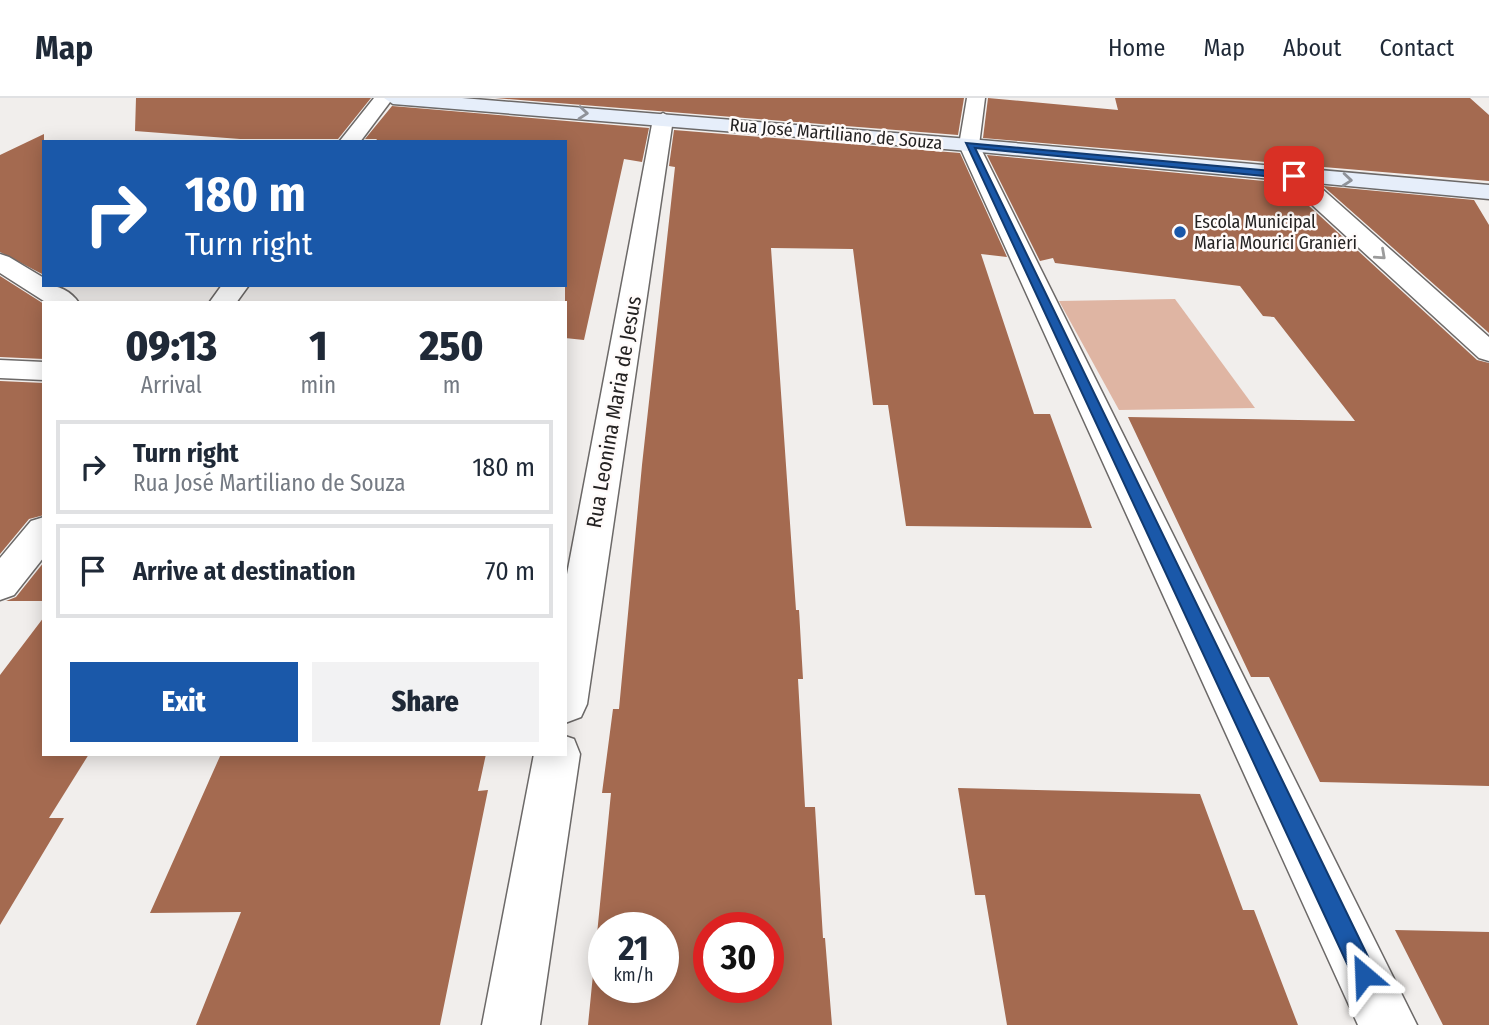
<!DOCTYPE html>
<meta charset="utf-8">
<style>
body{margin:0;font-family:"Fira Sans Condensed",sans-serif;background:#f2f2f3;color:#1f2937;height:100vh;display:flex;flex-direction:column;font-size:26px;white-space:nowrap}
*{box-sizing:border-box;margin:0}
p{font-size:23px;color:#747a83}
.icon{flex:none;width:38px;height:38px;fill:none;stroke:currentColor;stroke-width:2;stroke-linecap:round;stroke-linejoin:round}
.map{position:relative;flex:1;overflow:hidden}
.drawer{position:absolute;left:42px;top:203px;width:525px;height:455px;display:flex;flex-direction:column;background:#fff;border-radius:0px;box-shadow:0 4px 18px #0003}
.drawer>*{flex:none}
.hud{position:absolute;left:42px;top:42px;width:525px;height:147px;border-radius:0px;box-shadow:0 4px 18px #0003;background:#1a58a9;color:#fff;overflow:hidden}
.speed{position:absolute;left:588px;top:814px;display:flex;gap:14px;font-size:35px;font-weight:700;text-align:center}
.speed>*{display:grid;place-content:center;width:91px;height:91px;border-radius:50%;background:#fff;box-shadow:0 4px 18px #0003;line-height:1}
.speed small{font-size:18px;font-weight:400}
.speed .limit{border:10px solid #d22;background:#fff;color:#111}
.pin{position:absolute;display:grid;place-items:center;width:60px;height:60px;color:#fff;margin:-30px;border-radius:14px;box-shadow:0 4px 10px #0006}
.me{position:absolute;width:77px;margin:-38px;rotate:334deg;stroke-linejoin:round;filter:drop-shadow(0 0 5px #0008)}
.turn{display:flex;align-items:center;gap:24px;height:147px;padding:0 28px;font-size:32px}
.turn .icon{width:91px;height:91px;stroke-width:2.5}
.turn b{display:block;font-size:49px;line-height:60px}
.eta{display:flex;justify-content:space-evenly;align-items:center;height:119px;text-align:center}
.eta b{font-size:42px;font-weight:800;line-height:49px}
.cta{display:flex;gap:14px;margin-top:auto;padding:14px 28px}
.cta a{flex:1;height:80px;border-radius:0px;background:#1a58a9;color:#fff;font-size:28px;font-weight:800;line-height:80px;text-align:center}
.cta a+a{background:#f2f2f3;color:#1f2937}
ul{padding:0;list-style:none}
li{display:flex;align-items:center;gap:21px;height:94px;margin:0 14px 10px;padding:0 14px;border:4px solid #e0e1e3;border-radius:0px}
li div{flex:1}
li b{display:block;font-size:26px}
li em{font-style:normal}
header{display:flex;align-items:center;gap:42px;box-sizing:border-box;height:98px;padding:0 35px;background:#fff;border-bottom:2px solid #e0e1e3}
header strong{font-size:33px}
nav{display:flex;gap:38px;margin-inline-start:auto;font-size:24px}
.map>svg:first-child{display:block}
.green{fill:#dfb5a3}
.building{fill:#a46a50;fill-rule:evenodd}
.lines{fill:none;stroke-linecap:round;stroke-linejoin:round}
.street-casing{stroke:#6c6968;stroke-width:3}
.secondary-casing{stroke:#6c6968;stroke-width:3}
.street{fill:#fff;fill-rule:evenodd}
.secondary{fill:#e6eefa;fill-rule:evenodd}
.oneway{stroke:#8f9299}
.oneway2{stroke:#9c9c9c}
.route{fill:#1a58a9;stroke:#11396e;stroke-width:2}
.poi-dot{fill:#1a58a9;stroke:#fffbfa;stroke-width:2.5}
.labels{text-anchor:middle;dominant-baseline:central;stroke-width:5;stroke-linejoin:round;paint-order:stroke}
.far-street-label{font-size:18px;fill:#242222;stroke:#fffbfa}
.far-poi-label{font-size:18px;fill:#242222;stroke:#fffbfa;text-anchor:start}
.street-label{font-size:21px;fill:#242222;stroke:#fffbfa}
</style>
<header>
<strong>Map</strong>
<nav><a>Home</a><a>Map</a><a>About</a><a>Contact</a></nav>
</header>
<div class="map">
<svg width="1489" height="927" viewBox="0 0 1489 927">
<rect width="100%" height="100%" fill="#f1eeec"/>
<!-- green -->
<path class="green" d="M 1175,201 L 1255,310 L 1119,312 L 1059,203 Z"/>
<!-- building -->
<path class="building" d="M 136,0 L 371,0 L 338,41 L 240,41 L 135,33 Z
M 495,0 L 964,0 L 958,37 Z
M 988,0 L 1118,12 L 1115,0 L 1470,0 L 1489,17 L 1489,83 L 983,40 Z
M 392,8 L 649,30 L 642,64 L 624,61 L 584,242 L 565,240 L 565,44 L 375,44 L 377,41 L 365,41 Z
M 674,32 L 960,55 L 1007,159 L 981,156 L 1034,316 L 1050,316 L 1092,430 L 906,428 L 888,307 L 873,307 L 853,151 L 771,150 L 796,512 L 799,512 L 803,581 L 798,581 L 805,709 L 815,709 L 823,840 L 825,840 L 832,927 L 588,927 L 611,695 L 602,695 L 613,611 L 619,611 L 642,367 L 675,69 L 669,68 ZM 604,830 L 663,830 L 663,889 L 604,889 ZM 709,830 L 768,830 L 768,889 L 709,889 Z
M 44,36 L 44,177 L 0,154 L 0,57 Z
M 987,57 L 1284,85 L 1477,262 L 1489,265 L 1489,688 L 1320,684 L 1269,579 L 1251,579 L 1128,319 L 1355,323 L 1274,219 L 1263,218 L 1240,188 L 1055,165 L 1053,160 L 1040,163 Z
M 1323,88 L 1474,102 L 1489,127 L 1489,235 Z
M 0,178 L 44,206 L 44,261 L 0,259 Z
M 0,283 L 44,285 L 44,417 L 29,421 L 0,456 Z
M 44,464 L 44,503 L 6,503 L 16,499 Z
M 44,519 L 44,656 L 89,656 L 49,720 L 64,720 L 0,827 L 0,577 Z
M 221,656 L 486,656 L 478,693 L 488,692 L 440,927 L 196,927 L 241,814 L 150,815 Z
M 958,690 L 1200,696 L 1243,812 L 1254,812 L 1298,927 L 1007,927 L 985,797 L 975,797 Z
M 1395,832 L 1489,834 L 1489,927 L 1443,927 Z"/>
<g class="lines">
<defs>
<path id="street" d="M 374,0 L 393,0 L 360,44 L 339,44 Z
M 967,0 L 985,0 L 979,47 L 1417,927 L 1358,927 L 959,47 Z
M 663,15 L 673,21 L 587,606 L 581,619 L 565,625 L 565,487 L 653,21 Z
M 1294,71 L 1302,73 L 1489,239 L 1489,263 L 1479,260 L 1286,83 L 1283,78 L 1286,73 Z
M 0,156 L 9,159 L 44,180 L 44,187 C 58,187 71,193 79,205 L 47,205 L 0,175 Z
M 222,187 L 249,187 L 236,205 L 209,205 Z
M 0,262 L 44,264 L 44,282 L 0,280 Z
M 44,419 L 44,459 L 14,497 L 0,502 L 0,460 L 31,423 Z
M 565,638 L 574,641 L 580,656 L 540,927 L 482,927 L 534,656 L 565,656 Z"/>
<path id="secondary" d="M 384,0 L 462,0 L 969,41 L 1489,87 L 1489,101 L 969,53 L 393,6 Z"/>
</defs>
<!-- street casing -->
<use href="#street" class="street-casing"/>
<!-- secondary casing -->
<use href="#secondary" class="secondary-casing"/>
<!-- street -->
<use href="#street" class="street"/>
<!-- secondary -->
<use href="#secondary" class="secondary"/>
</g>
<!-- one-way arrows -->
<defs><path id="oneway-chevron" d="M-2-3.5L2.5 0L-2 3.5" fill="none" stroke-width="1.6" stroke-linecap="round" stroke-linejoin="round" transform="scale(1.75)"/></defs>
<g class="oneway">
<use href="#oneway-chevron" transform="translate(583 15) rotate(5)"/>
<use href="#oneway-chevron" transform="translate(1347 82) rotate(5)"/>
</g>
<use class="oneway2" href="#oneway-chevron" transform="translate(1381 157) rotate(42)"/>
<!-- route -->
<path class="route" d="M 966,45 L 1294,75 L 1299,78 L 1294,81 L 975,50 L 1373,869 L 1376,877 L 1373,885 L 1364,888 L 1356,885 Z"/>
<!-- markers -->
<circle class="poi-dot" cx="1180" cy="134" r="7"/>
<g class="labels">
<!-- far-street labels -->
<g class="far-street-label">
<text transform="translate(836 36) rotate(5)">Rua José Martiliano de Souza</text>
</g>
<!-- far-poi labels -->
<g class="far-poi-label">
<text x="1194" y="124">Escola Municipal<tspan x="1194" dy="21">Maria Mourici Granieri</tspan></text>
</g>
<!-- street labels -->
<g class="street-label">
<text transform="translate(614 314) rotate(-80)">Rua Leonina Maria de Jesus</text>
</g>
</g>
</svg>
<div class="speed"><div>21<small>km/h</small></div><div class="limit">30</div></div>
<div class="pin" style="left:1294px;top:78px;background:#d93025"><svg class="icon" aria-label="arrive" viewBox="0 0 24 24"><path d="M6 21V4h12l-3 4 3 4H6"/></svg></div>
<svg class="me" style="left:1364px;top:877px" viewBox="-20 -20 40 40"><path d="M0-17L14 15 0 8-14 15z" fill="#1a58a9" stroke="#fff" stroke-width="4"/></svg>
<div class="hud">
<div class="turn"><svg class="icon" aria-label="right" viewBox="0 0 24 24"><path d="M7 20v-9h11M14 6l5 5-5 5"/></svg><div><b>180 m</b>Turn right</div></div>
</div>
<section class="drawer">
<div class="eta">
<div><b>09:13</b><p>Arrival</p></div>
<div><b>1</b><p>min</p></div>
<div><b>250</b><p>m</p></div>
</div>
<ul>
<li><svg class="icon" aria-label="right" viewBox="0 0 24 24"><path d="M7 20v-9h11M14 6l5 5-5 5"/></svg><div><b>Turn right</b><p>Rua José Martiliano de Souza</p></div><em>180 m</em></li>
<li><svg class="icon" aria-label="arrive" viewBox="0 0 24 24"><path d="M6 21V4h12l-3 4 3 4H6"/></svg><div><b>Arrive at destination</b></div><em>70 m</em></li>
</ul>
<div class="cta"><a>Exit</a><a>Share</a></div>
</section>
</div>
